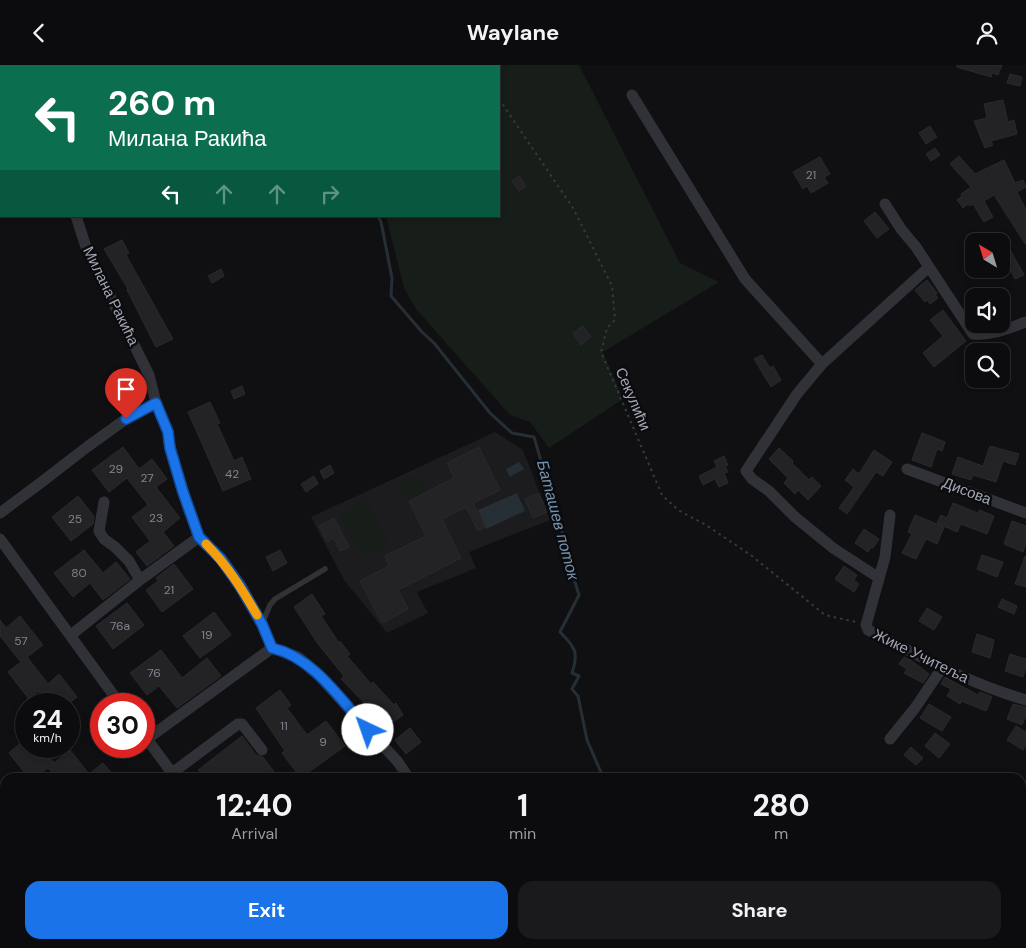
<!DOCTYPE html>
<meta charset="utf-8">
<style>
body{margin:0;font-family:"DM Sans",sans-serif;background:#1a1a1c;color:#f1f3f6;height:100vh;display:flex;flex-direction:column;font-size:19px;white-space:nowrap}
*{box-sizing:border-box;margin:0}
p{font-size:16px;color:#9a9b9e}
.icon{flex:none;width:28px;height:28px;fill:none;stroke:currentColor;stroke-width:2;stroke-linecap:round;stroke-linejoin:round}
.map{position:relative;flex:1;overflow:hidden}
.drawer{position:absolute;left:0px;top:708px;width:1026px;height:176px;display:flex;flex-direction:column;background:#0c0c0e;border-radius:15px 15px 0 0;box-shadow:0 2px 8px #0003,0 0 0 1px #2c2c2e}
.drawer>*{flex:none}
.guide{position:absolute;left:0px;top:0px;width:500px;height:152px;box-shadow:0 2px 8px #0003,0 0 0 1px #2c2c2e;background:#0b6e4f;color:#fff;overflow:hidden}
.needle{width:32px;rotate:322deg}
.tools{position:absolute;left:965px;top:168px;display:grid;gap:10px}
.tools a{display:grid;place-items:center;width:45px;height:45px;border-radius:10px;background:#0c0c0e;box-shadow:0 2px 8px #0003,0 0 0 1px #2c2c2e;font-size:25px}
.speed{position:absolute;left:15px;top:628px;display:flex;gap:10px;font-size:25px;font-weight:700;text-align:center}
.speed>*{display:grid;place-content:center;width:65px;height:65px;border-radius:50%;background:#0c0c0e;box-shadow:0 2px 8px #0003,0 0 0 1px #2c2c2e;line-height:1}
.speed small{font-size:12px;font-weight:400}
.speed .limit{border:8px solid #d22;background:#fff;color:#111}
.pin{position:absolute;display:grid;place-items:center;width:42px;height:42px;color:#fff;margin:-51px -21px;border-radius:50% 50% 50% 0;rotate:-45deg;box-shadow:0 0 5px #0007}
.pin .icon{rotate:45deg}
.me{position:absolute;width:55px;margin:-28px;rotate:318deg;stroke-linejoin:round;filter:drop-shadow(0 0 4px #0008)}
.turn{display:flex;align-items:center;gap:18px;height:105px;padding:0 25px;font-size:22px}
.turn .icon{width:65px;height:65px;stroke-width:2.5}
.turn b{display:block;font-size:35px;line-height:42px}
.lanes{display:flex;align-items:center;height:48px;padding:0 25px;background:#0003;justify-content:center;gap:25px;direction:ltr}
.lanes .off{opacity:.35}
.eta{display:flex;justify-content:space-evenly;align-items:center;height:85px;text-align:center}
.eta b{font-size:30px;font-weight:700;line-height:35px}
.cta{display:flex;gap:10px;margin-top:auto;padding:10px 25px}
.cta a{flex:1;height:58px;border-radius:15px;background:#1a73e8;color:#fff;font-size:20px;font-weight:700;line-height:58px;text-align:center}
.cta a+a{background:#1a1a1c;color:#f1f3f6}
header{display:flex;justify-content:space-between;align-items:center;height:65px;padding:0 25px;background:#0c0c0e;font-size:22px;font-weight:700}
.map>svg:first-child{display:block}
.built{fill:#1c1c1f}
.green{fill:#171d18}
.water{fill:#262f36}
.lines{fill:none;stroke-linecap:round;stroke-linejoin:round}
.stream{stroke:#262f36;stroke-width:3}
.building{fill:#232326;stroke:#2a2a2e}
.path{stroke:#37393e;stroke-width:2;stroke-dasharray:2.5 4;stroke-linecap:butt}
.service{stroke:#313237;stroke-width:5.5}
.minor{stroke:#313237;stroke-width:11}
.route-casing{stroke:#114b97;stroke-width:12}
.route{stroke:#1a73e8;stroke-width:9}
.slow{stroke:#f59e0b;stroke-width:9}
.labels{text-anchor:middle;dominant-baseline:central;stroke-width:5;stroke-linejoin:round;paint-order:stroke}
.number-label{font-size:12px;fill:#818490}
.street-label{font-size:15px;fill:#a1a6b4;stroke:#0c0b0d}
.water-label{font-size:16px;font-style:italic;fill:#7494b2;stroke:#0c0b0d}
</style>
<header><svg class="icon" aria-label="back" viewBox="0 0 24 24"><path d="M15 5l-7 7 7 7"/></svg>Waylane<svg class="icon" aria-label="person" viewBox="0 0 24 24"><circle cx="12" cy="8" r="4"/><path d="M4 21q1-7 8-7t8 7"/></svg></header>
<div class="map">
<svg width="1026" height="883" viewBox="0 0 1026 883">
<rect width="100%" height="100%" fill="#101012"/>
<!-- built -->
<path class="built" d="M 495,367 L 523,385 L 550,455 L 469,487 L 476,503 L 417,527 L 428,548 L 387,568 L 344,515 L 311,452 Z"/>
<!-- green -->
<path class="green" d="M 323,0 L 579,0 L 680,198 L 719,217 L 603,287 L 623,334 L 549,383 L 530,357 L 510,350 L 416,244 L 404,223 L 386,151 L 499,151 L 499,1 Z
M 418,409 L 426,426 L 406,436 L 397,419 Z
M 366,433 L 390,478 L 361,493 L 338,448 Z"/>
<!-- water -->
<path class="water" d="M 519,397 L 524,404 L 510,412 L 506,404 Z
M 517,428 L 525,446 L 486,464 L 478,445 Z"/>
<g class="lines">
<!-- stream -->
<path class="stream" d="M 316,0 L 316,1
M 378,151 L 381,157 L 392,213 L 391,231 L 422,267 L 434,278 L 490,348 L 512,368 L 534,372 L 543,403 L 557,440 L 566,488 L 579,530 L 560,567 C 575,582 579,587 572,608 L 579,611 L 572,624 L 578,631 L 587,675 L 603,712
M 673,879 L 677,883"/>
</g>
<!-- building -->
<path class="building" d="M 957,0 L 1002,0 L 998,10 L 992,8 L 991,12 L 957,2 Z
M 1010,9 L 1022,12 L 1020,21 L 1007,18 Z
M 1003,35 L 1008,57 L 1014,55 L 1017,69 L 991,76 L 993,80 L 985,83 L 974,56 L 987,53 L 984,39 Z
M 930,61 L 937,72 L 926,79 L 919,68 Z
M 935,83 L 940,90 L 931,96 L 926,89 Z
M 959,91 L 975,109 L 1004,95 L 1015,118 L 1023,115 L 1026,122 L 1017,127 L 1026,145 L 1026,180 L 994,130 L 984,136 L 993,152 L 984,157 L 973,139 L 970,141 L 968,139 L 963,143 L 957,135 L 962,131 L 961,129 L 971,122 L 950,99 Z
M 820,92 L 830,109 L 824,112 L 828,118 L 811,128 L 807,121 L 803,124 L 793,107 Z
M 519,111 L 526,121 L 519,126 L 512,116 Z
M 875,147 L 889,164 L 877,173 L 864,156 Z
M 1001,168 L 1024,210 L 1015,214 L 1001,188 Z
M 122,175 L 129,188 L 126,190 L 173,274 L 156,282 L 127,225 L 128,224 L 104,184 Z
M 221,204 L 224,211 L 212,218 L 208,211 Z
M 927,215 L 937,228 L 935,229 L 938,233 L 930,239 L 927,235 L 925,237 L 915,225 Z
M 943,245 L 966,276 L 934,302 L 923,288 L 943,271 L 930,255 Z
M 583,261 L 591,272 L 581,280 L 573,268 Z
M 762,290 L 770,303 L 773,301 L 781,315 L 771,322 L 754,294 Z
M 242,321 L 245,329 L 234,334 L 231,326 Z
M 210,337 L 220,358 L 217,359 L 234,396 L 242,392 L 251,414 L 223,426 L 188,347 Z
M 922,368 L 945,377 L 942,386 L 937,384 L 931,402 L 912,395 Z
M 990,381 L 1019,389 L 1015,400 L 1003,396 L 996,417 L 973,410 L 971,415 L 952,409 L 958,392 L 983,401 Z
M 123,382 L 139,404 L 152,394 L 167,414 L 156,422 L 180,453 L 163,467 L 174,481 L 147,501 L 136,487 L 150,476 L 132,452 L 148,440 L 127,413 L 109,427 L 92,405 Z
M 479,382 L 500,425 L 473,438 L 485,462 L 478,466 L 466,442 L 442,454 L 461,493 L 398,525 L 408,544 L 382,558 L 360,516 L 389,501 L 385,491 L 426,471 L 409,436 L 454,413 L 447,398 Z
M 779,383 L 793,396 L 792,398 L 809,415 L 812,412 L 821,421 L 808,435 L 798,425 L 795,429 L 784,418 L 788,413 L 769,394 Z
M 874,385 L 892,397 L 883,411 L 876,407 L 847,449 L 839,443 L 854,422 L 845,415 L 853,404 L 859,409 Z
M 724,391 L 728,400 L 725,401 L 728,407 L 724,408 L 728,418 L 719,422 L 715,414 L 703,420 L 699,411 L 717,402 L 714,396 Z
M 330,400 L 334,408 L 324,414 L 320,406 Z
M 314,411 L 318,419 L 306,427 L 301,419 Z
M 539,428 L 547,447 L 533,453 L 525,434 Z
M 78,431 L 94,451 L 93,459 L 71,476 L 52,452 Z
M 953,438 L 978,448 L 979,445 L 994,451 L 987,469 L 961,459 L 957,467 L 937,458 L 941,450 L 947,453 Z
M 915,450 L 944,462 L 937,479 L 926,474 L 916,494 L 902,488 L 912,469 L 908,467 Z
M 334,453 L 349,482 L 340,486 L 334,473 L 327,477 L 319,461 Z
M 1012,456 L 1026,461 L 1026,478 L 1023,487 L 1004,479 Z
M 864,464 L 879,474 L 873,483 L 871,482 L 868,487 L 855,478 Z
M 84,485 L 103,508 L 116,497 L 130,514 L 103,535 L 90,518 L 73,532 L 54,508 Z
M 280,485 L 287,498 L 273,506 L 266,492 Z
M 982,490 L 1003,497 L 997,512 L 977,504 Z
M 1025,491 L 1026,491 L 1026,522 L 1015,519 Z
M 174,499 L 193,524 L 162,547 L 146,525 L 158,516 L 156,513 Z
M 844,501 L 857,510 L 854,515 L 859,519 L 854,527 L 835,514 Z
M 312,529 L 325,549 L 321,551 L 339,578 L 340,576 L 350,589 L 347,591 L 371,619 L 373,617 L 394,640 L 396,638 L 403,650 L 385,663 L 377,651 L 341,614 L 344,611 L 318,579 L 294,542 Z
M 1002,534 L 1017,541 L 1014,549 L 998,542 Z
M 127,538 L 144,560 L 113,584 L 96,561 Z
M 927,543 L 942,552 L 934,565 L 919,556 Z
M 214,547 L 231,570 L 200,593 L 183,571 Z
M 20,551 L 43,580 L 27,592 L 48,619 L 59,609 L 77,632 L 68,639 L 49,639 L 38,626 L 29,634 L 8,607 L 21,597 L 0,571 L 0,555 L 6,563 Z
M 977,569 L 994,575 L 990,593 L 972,587 Z
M 161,585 L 182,613 L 207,593 L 221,611 L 177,643 L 159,621 L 147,630 L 130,608 Z
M 1010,589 L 1026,594 L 1026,602 L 1023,612 L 1005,606 Z
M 904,592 L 912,596 L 929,609 L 923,618 L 904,608 L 907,604 L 899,599 Z
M 945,612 L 978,630 L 980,627 L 992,632 L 986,646 L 961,636 L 960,639 L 947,631 L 951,624 L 941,619 Z
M 280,625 L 291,640 L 287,643 L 307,670 L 326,656 L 345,681 L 302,712 L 300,712 L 282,688 L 285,686 L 256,643 Z
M 929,639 L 951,652 L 942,666 L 920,653 Z
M 1013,639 L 1026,642 L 1026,651 L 1022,660 L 1007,654 Z
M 1016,661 L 1026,667 L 1026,680 L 1023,685 L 1007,675 Z
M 410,663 L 421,677 L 406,689 L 395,675 Z
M 935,668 L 950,679 L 939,693 L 925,681 Z
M 242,671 L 256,690 L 263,692 L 278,712 L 204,712 L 198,705 Z
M 26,673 L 26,681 L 41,681 L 54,698 L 70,685 L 89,709 L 103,698 L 115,712 L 56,712 L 48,703 L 36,712 L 28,712 L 9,688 Z
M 911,682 L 923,693 L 916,700 L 904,690 Z"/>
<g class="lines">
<!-- path -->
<path class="path" d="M 477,0 L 477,1
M 499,34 L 573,143 L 612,221 L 615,255 L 607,263 L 601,287 L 662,430 L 678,445 L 706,460 L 752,491 L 825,550 L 856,557"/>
<!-- service -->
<path class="service" d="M 262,559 L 270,540 L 275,534 L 325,504
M 376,883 L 382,879"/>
<!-- minor -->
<path class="minor" d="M 0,30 L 1,31
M 632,30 L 745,214 L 822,299
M 885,139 L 901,164 L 916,182 L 973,269 C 991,271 1009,263 1026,257
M 76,151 L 87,185 L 149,310 L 156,338 L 168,367 L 170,383 L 188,442 L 199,472 L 221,494 L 241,521 L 262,559 L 272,583 L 298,592 L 314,605 L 398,697 L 408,712
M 907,404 L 1026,448
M 104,437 L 99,466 L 104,474 L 115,482 L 129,496 L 140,515
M 0,448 L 43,416 L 87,382 L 126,354 L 156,338
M 890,450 L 885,492 L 866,560 L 868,565 C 920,591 970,619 1026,635
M 0,474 L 120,639
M 879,513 L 833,483 L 795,452 L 769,426 L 752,414 L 746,406 L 797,329 L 822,299 L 929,202
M 71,570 L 140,515 L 199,472
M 144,670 L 175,712
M 147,674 L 272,583
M 890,674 L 915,643 L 942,603
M 172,708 L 238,659 L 242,659 L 262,685
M 303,879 L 307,883"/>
</g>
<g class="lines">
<defs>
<path id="route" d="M 126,354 L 156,338 L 168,367 L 170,383 L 183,427 L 199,472 L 221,494 L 240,521 L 262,559 L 272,583 C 313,592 341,635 368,665"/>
</defs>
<!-- route casing -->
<use href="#route" class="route-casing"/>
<!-- route -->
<use href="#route" class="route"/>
<!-- slow -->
<path class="slow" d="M 206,479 C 227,500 242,524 257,550"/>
</g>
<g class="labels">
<!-- number labels -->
<g class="number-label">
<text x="811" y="110">21</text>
<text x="116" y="404">29</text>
<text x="232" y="409">42</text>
<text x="147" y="413">27</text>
<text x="156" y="453">23</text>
<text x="75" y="454">25</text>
<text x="79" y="508">80</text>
<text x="169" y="525">21</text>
<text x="120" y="561">76a</text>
<text x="207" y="570">19</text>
<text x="21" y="576">57</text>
<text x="154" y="608">76</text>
<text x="284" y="661">11</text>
<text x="323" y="677">9</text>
</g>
<!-- street labels -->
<g class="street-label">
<text transform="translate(111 231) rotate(64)">Милана Ракића</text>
<text transform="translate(633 334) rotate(67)">Секулићи</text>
<text transform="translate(967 426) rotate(21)">Дисова</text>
<text transform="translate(921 591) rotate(26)">Жике Учитеља</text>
</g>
<!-- water labels -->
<g class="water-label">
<text transform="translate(558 455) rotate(75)">Баташев поток</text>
</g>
</g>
</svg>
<div class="tools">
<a><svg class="needle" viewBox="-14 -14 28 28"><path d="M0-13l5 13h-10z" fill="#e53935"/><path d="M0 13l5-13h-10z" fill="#9a9b9e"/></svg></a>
<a><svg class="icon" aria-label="sound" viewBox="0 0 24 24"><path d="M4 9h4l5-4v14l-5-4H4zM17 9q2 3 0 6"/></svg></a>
<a><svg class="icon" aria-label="search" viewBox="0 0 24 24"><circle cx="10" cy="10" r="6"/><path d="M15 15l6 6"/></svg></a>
</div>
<div class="speed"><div>24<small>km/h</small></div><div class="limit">30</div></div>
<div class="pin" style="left:126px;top:354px;background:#d93025"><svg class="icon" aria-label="arrive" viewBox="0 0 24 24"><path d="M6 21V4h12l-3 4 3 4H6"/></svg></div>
<svg class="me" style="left:368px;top:665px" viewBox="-20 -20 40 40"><circle r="19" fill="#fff"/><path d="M0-13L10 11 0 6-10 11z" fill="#1a73e8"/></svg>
<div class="guide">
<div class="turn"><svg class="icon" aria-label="left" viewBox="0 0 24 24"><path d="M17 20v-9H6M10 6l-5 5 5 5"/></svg><div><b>260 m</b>Милана Ракића</div></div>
<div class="lanes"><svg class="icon" aria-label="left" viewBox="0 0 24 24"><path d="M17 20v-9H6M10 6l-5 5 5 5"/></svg><svg class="icon off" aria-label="ahead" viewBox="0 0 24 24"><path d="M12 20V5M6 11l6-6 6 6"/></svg><svg class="icon off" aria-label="ahead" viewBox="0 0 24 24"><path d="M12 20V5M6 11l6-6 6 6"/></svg><svg class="icon off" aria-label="right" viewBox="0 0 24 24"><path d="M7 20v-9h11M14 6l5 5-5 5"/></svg></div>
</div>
<section class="drawer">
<div class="eta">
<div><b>12:40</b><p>Arrival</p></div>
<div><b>1</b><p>min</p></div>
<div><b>280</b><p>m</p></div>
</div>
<div class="cta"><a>Exit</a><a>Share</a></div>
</section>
</div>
